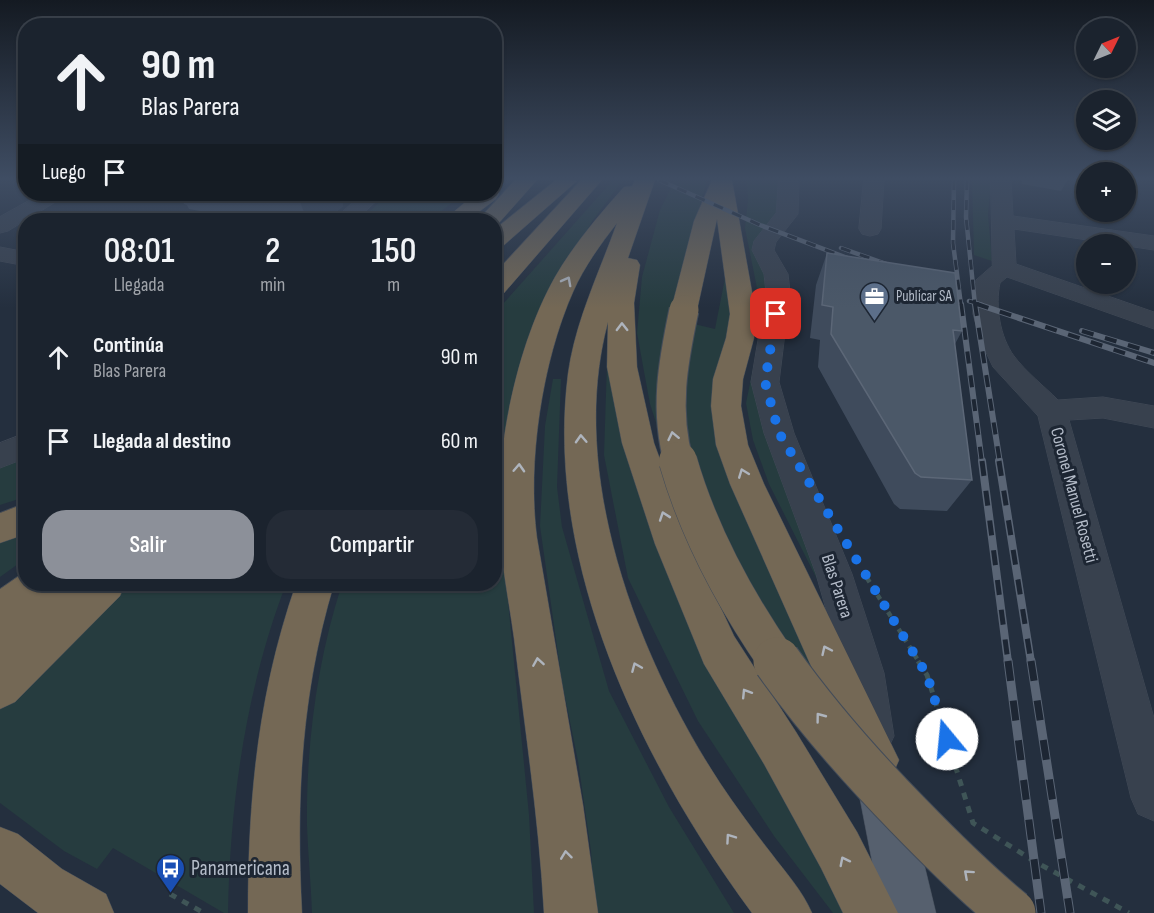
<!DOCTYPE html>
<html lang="es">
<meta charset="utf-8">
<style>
body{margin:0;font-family:"Sofia Sans Condensed",sans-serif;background:#242b36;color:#f1f3f6;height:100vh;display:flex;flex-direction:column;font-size:22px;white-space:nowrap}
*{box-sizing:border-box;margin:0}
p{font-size:20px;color:#a0a4aa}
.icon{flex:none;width:33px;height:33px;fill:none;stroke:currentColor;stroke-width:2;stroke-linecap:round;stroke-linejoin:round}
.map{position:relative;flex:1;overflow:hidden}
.sheet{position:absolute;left:18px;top:213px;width:484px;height:378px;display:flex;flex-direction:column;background:#1b232e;border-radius:24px;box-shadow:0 2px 4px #0004,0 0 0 2px #39404a}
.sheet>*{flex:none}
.top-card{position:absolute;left:18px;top:18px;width:484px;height:183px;border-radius:24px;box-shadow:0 2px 4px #0004,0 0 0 2px #39404a;background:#1b232e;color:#f1f3f6;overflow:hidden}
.needle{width:39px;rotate:47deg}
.tools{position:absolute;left:1076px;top:18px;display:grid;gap:12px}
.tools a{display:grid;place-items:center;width:60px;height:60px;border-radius:50%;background:#1b232e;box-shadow:0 2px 4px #0004,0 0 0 2px #39404a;font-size:30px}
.pin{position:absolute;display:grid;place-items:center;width:51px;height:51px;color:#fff;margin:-26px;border-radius:12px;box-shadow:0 3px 9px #0006}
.me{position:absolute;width:66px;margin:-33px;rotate:343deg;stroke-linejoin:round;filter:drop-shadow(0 0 4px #0008)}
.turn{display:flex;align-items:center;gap:21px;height:126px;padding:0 24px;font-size:27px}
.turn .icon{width:78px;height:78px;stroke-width:2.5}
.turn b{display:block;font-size:42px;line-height:51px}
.then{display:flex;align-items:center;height:57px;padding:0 24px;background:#0003;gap:12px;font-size:22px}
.eta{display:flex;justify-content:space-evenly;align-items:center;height:102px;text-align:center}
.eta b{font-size:36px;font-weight:600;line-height:42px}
.action{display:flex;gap:12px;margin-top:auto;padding:12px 24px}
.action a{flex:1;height:69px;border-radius:24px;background:#8c9099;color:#fff;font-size:24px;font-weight:600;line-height:69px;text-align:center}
.action a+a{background:#242b36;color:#f1f3f6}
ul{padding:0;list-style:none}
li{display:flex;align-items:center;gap:18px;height:84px;padding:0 24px}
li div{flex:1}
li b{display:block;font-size:22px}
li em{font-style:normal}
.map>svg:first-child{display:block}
.green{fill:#263c3f}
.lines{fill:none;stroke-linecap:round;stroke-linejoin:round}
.minor-casing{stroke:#414a57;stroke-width:1}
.major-casing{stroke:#414a57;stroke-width:1}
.highway-casing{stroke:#434c59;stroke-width:1}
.path-far1{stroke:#3f5557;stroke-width:4.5;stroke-dasharray:5 5;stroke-linecap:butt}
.path{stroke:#3f5557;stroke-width:5;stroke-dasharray:7 7;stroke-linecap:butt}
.minor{fill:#38414e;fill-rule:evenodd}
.major{fill:#56606e;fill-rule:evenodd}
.highway{fill:#746855;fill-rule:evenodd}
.rail-far3-casing{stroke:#5a6575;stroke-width:4.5}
.rail-far2-casing{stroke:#5a6575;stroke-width:6}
.rail-far1-casing{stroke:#5a6575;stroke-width:8}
.rail-casing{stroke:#5a6575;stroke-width:9}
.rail-far3{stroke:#1d2633;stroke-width:3;stroke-dasharray:10;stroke-linecap:butt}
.rail-far2{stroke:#1d2633;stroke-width:4;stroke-dasharray:12;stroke-linecap:butt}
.rail-far1{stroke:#1d2633;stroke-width:5;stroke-dasharray:15;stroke-linecap:butt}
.rail{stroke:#1d2633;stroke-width:7;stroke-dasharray:20;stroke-linecap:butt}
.highway-bridge-far2-casing{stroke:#434c59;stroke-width:31;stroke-linecap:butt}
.highway-bridge-far1-casing{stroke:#434c59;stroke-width:39;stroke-linecap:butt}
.highway-bridge-casing{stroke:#434c59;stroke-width:49;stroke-linecap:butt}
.highway-bridge-far2{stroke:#746855;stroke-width:29}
.highway-bridge-far1{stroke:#746855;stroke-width:38}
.highway-bridge{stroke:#746855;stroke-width:47}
.wall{fill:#3f4b5c}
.shaded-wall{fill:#2f3b4b}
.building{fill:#4b5868;stroke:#5c6777;stroke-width:1.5}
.oneway{stroke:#aeb4bd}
.route{stroke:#1a73e8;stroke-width:10;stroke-dasharray:0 18}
.labels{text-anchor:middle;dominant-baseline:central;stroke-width:6;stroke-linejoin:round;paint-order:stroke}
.far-poi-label{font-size:15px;fill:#b4bcc9;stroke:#1d2633;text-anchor:start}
.street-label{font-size:18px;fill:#b4bcc9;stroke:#1d2633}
.near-poi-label{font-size:21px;fill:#b4bcc9;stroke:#1d2633;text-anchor:start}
</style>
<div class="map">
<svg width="1154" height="913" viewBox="0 0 1154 913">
<rect width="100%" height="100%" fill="#242f3e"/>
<!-- green -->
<path class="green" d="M 613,180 L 623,180 L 593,220 L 551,291 L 503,550 L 529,815 L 534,913 L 312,913 C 311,884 308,855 307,826 C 306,745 317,661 342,584 L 495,584 L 495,313 Z
M 675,180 L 707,180 L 669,318 L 715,329 L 725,278 L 735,310 L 722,369 L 817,662 L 830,718 L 695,543 L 650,404 L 637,333 L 642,277 L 660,210 Z
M 747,180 L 784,180 L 782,214 L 764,232 L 772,286 L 769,339 L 826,597 L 769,484 L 753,440 L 746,403 L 762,325 L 756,283 L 745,228 L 748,200 Z
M 972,180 L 991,180 L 988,215 L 992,261 L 974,255 Z
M 389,194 L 463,194 L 430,220 L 360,220 Z
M 607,363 L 848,913 L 833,913 L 774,836 L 698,721 L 628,578 L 604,455 Z
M 553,379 L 561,379 L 557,487 L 562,527 L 609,691 L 669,807 L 734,913 L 595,913 L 591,851 L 578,761 L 562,682 L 540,526 L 545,426 Z
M 25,457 L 25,497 L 0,505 L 0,465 Z
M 25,531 L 25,559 L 0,577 L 0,541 Z
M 125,584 L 286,584 C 246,689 230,801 228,913 L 224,913 L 113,848 L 97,869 L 64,851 L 0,803 L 0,709 Z"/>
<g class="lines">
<defs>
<path id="minor" d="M 779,180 L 799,180 L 798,214 L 776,242 L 774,250 L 788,274 L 790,292 L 779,382 L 794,433 L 852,574 L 884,673 L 894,736 L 887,751 L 872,758 L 857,751 L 850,736 L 844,673 L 816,574 L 764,433 L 751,382 L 766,292 L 764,274 L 752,250 L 754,241 L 776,213 Z
M 864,180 L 884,180 L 881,229 L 878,234 L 870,236 L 862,234 L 859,229 Z
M 991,180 L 1011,180 L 1013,216 L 1154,236 L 1154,250 L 1014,229 L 1016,264 L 1154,312 L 1154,329 L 1007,277 L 1000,283 C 995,306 1000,337 1014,356 C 1026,372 1044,386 1058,400 L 1103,397 L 1154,406 L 1154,428 L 1103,418 L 1069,420 L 1154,718 L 1154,821 L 1138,814 L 1131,798 L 1038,416 L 993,367 L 981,342 L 973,314 L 973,295 L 976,280 L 992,266 Z
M 41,194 L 65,194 L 62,198 L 8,231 L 0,233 L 0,217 Z
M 362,194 L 384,194 L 356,220 L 334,220 Z
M 0,247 L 26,252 L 26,266 L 0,261 Z
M 26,433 L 26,458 L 0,468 L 0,443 Z"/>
<path id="major" d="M 882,765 L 899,772 L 906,789 L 936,913 L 882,913 L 858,789 L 865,772 Z"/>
<path id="highway" d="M 515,180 L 537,180 L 497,225 L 495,225 L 495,220 L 478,220 Z
M 556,180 L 577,181 L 503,246 L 495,248 L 495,229 Z
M 581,180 L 602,180 L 504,293 L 495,296 L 495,273 Z
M 635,180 L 655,180 L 628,258 L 637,260 L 640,265 L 634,303 L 637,367 L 654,443 L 691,544 L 734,636 L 796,732 L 857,832 L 898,913 L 843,913 L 821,868 L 764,764 L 704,664 L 655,544 L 622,443 L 607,367 L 608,322 C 567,474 637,656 720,783 C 736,807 753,830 771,853 C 786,873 802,890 812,913 L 752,913 C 642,764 544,564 568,374 C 575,322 599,273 617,223 C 600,245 584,267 573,292 C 542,362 527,463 537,538 L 583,805 L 598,913 L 544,913 C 539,821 525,730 514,638 C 508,594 498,549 499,504 C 499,432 520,339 555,277 C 574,244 599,215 624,187 L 632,186 Z
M 712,180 L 732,180 L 756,314 L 754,338 L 743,379 L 741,406 L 748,445 L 764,484 L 899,760 L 892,776 L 876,783 L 860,776 L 730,484 L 716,445 L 711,406 L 713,379 L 726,338 L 730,314 L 717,219 L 697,310 L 693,316 L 684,318 L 675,316 L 671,310 L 694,221 Z
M 495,189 L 499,194 L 496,199 L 468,220 L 444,220 L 475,194 L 495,194 Z
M 26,503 L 26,534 L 0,543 L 0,513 Z
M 26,571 L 26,584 L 125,584 L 120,596 L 15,702 L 0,709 L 0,589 Z
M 296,584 L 334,584 C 301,694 296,799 302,913 L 248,913 C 248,798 258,693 296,584 Z
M 0,827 L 18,834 L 62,869 L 106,894 L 114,913 L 38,913 L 0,884 Z"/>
</defs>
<!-- minor casing -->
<use href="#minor" class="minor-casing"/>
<!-- major casing -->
<use href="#major" class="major-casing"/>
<!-- highway casing -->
<use href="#highway" class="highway-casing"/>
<!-- path-far1 -->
<path class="path-far1" d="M 867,578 L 919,662"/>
<!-- path -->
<path class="path" d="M 918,661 L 927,675 L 973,823 L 1034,861 L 1129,913
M 170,894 L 204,913"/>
<!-- minor -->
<use href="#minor" class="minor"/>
<!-- major -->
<use href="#major" class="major"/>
<!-- highway -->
<use href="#highway" class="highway"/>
<defs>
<path id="rail-far3" d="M 659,180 L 760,225 L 850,259
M 954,180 L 953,243 L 961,305
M 967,180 L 966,217 L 975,305
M 841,248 L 892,266
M 969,301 L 982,305"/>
<path id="rail-far2" d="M 961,304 L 982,463
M 975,304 L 1000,463
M 977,304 L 1154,363
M 1082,331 L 1154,353"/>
<path id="rail-far1" d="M 982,461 L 1008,662
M 999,461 L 1031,662"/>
<path id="rail" d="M 1008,661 L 1041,913
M 1031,661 L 1070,913"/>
</defs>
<!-- rail-far3 casing -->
<use href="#rail-far3" class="rail-far3-casing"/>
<!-- rail-far2 casing -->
<use href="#rail-far2" class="rail-far2-casing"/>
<!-- rail-far1 casing -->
<use href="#rail-far1" class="rail-far1-casing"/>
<!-- rail casing -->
<use href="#rail" class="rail-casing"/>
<!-- rail-far3 -->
<use href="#rail-far3" class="rail-far3"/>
<!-- rail-far2 -->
<use href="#rail-far2" class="rail-far2"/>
<!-- rail-far1 -->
<use href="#rail-far1" class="rail-far1"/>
<!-- rail -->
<use href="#rail" class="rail"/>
<defs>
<path id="highway-bridge-far2" d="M 679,463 C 664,410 673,362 684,310"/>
<path id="highway-bridge-far1" d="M 678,461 C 699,534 735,600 778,662"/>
<path id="highway-bridge" d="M 777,661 C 816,716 861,767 908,815 C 941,849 975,883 1012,913"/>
</defs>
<!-- highway-bridge-far2 casing -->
<use href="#highway-bridge-far2" class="highway-bridge-far2-casing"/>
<!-- highway-bridge-far1 casing -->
<use href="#highway-bridge-far1" class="highway-bridge-far1-casing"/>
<!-- highway-bridge casing -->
<use href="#highway-bridge" class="highway-bridge-casing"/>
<!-- highway-bridge-far2 -->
<use href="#highway-bridge-far2" class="highway-bridge-far2"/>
<!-- highway-bridge-far1 -->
<use href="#highway-bridge-far1" class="highway-bridge-far1"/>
<!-- highway-bridge -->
<use href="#highway-bridge" class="highway-bridge"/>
</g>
<!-- wall -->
<path class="wall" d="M 1022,180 L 1067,180 L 1067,181 L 1061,191 L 1022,184 Z
M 179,194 L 340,194 L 343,206 L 327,220 L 249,220 L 189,209 L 187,205 L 184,204 Z
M 827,253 L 962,331 L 955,344 L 972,480 L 947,511 L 900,509 L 894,504 L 818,367 L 820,340 L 810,338 L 816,285 Z"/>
<!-- shaded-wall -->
<path class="shaded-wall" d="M 297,194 L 340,194 L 343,206 L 327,220 L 307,220 Z"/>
<!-- building -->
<path class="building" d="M 827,253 L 955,273 L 962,331 L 953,330 L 972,480 L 921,477 L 915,473 L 831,334 L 833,307 L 822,305 Z"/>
<!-- one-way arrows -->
<defs><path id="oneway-chevron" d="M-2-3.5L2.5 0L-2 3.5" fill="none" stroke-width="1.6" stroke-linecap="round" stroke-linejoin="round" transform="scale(1.5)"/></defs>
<g class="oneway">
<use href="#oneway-chevron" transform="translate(567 281) rotate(-62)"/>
<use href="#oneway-chevron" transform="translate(622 327) rotate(-91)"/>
<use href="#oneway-chevron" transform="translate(673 436) rotate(-102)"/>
<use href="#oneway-chevron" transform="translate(581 439) rotate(-93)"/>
<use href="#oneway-chevron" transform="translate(519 468) rotate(-87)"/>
<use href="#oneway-chevron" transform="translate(743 473) rotate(-111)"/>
<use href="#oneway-chevron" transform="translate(664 516) rotate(-109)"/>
<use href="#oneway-chevron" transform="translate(826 650) rotate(-115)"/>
<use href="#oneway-chevron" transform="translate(538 662) rotate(-99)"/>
<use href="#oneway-chevron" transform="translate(636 667) rotate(-113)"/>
<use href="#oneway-chevron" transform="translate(746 693) rotate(-122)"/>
<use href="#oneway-chevron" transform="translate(820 717) rotate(-127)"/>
<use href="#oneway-chevron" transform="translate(730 838) rotate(-125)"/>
<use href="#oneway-chevron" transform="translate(566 855) rotate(-97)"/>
<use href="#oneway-chevron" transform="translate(844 861) rotate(-117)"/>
<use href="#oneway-chevron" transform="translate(968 874) rotate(-138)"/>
</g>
<!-- sky -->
<linearGradient id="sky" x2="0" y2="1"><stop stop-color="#141a22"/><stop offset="0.58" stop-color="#3f4d63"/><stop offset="1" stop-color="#3f4d63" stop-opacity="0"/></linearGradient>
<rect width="1154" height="308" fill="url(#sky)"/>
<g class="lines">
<!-- route -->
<path class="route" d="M 776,314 L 765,382 L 779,433 L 927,675 L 947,739"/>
</g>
<!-- icons -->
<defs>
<symbol id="office-pin" viewBox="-11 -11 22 30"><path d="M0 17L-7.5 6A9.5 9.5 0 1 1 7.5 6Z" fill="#5c6f8a" stroke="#1d2633"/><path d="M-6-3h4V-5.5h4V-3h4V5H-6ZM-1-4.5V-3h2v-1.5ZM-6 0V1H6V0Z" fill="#fff"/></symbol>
<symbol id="bus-pin" viewBox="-11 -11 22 30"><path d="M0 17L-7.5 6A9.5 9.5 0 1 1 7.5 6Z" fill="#1a4fb4" stroke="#1d2633"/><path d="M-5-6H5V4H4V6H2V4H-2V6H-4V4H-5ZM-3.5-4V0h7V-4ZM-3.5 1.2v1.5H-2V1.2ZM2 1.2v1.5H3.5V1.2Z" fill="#fff"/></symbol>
</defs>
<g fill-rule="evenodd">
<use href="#office-pin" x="858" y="280" width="33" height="45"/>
<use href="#bus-pin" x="154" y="852" width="33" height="45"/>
</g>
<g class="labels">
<!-- far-poi labels -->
<g class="far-poi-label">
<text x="896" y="296">Publicar SA</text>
</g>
<!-- street labels -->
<g class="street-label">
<text transform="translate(1074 495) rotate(75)">Coronel Manuel Rosetti</text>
<text transform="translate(837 586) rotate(72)">Blas Parera</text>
</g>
<!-- near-poi labels -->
<g class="near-poi-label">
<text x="191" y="868">Panamericana</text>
</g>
</g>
</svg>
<div class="tools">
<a><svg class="needle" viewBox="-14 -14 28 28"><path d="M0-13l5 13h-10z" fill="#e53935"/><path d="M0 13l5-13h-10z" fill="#a0a4aa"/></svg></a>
<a><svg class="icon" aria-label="layers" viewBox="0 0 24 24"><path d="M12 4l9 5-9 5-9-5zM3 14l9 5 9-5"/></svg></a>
<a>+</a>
<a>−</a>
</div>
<div class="pin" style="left:776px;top:314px;background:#d93025"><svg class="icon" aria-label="arrive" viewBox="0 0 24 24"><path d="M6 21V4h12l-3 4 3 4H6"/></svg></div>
<svg class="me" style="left:947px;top:739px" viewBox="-20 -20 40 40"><circle r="19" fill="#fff"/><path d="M0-13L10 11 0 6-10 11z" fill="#1a73e8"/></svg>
<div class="top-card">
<div class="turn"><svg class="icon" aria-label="ahead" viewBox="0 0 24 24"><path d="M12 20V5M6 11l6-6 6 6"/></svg><div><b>90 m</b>Blas Parera</div></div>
<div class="then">Luego<svg class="icon" aria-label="arrive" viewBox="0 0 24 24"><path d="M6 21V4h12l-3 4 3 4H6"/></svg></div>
</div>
<section class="sheet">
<div class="eta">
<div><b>08:01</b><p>Llegada</p></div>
<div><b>2</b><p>min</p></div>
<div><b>150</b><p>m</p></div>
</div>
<ul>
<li><svg class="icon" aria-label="ahead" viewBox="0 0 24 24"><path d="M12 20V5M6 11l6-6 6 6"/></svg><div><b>Continúa</b><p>Blas Parera</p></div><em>90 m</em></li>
<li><svg class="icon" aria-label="arrive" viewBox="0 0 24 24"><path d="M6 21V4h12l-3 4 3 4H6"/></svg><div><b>Llegada al destino</b></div><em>60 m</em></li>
</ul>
<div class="action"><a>Salir</a><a>Compartir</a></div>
</section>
</div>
